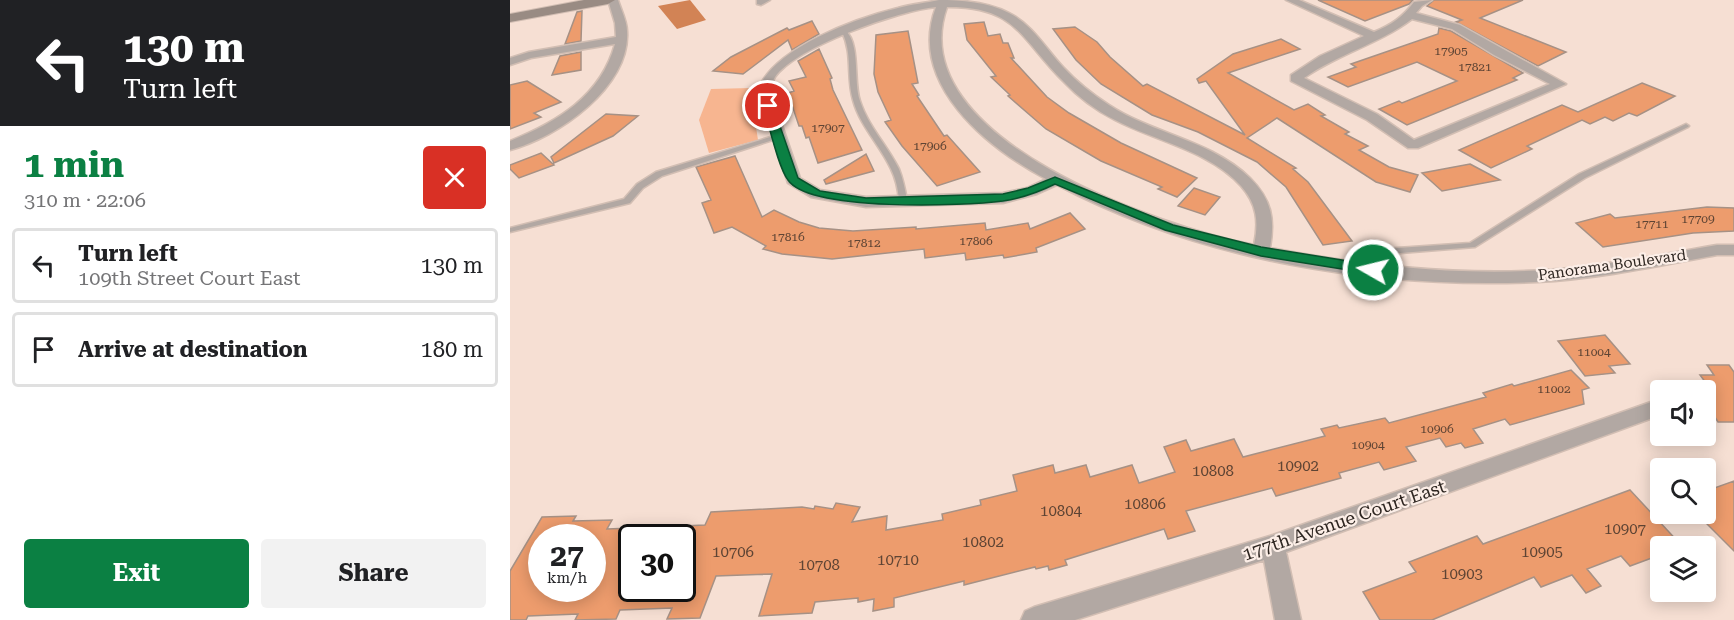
<!DOCTYPE html>
<meta charset="utf-8">
<style>
body{margin:0;font-family:"Roboto Serif",serif;background:#f2f2f2;color:#202124;height:100vh;display:flex;flex-direction:column;font-size:22px;white-space:nowrap}
*{box-sizing:border-box;margin:0}
p{font-size:20px;color:#757577}
.icon{flex:none;width:33px;height:33px;fill:none;stroke:currentColor;stroke-width:2;stroke-linecap:round;stroke-linejoin:round}
.map{position:relative;flex:1;overflow:hidden}
.panel{display:flex;flex-direction:column;background:#fff;width:510px}
.panel>*{flex:none}
.guide{background:#202124;color:#fff;overflow:hidden}
.tools{position:absolute;left:1140px;top:380px;display:grid;gap:12px}
.tools a{display:grid;place-items:center;width:66px;height:66px;border-radius:6px;background:#fff;box-shadow:0 3px 15px #0003;font-size:30px}
.speed{position:absolute;left:18px;top:524px;display:flex;gap:12px;font-size:30px;font-weight:700;text-align:center}
.speed>*{display:grid;place-content:center;width:78px;height:78px;border-radius:50%;background:#fff;box-shadow:0 3px 15px #0003;line-height:1}
.speed small{font-size:15px;font-weight:400}
.speed .limit{border:3px solid #111;border-radius:9px;background:#fff;color:#111}
.pin{position:absolute;display:grid;place-items:center;width:51px;height:51px;color:#fff;margin:-26px;border:3px solid #fff;border-radius:50%;box-shadow:0 2px 6px #0007}
.me{position:absolute;width:66px;margin:-33px;rotate:278deg;stroke-linejoin:round;filter:drop-shadow(0 0 4px #0008)}
.turn{display:flex;align-items:center;gap:21px;height:126px;padding:0 24px;font-size:27px}
.turn .icon{width:78px;height:78px;stroke-width:2.5}
.turn b{display:block;font-size:42px;line-height:51px}
.round{display:grid;place-items:center;flex:none;width:63px;height:63px;border-radius:6px;background:#f2f2f2}
.headline{display:flex;align-items:center;justify-content:space-between;height:102px;padding:0 24px}
h1{font-size:36px;font-weight:700;line-height:45px;color:#0b8043}
.primary-button{display:flex;gap:12px;margin-top:auto;padding:12px 24px}
.primary-button a{flex:1;height:69px;border-radius:6px;background:#0b8043;color:#fff;font-size:24px;font-weight:700;line-height:69px;text-align:center}
.primary-button a+a{background:#f2f2f2;color:#202124}
ul{padding:0;list-style:none}
li{display:flex;align-items:center;gap:18px;height:75px;margin:0 12px 9px;padding:0 12px;border:3px solid #e0e0e0;border-radius:6px}
li div{flex:1}
li b{display:block;font-size:22px}
li em{font-style:normal}
main{display:flex;flex:1;min-height:0}
.map>svg:first-child{display:block}
.green{fill:#f7b590}
.water{fill:#d28355}
.building{fill:#ed9c6d;stroke:#a69185;stroke-width:1.5;fill-rule:evenodd}
.lines{fill:none;stroke-linecap:round;stroke-linejoin:round}
.lane-casing{stroke:#d2beb3;stroke-width:3}
.street-casing{stroke:#d2beb3;stroke-width:3}
.secondary-casing{stroke:#d2beb3;stroke-width:2}
.lane{fill:#b2a8a3;fill-rule:evenodd}
.street{fill:#b2a8a3;fill-rule:evenodd}
.secondary{fill:#998b83;fill-rule:evenodd}
.route{fill:#0b8043;stroke:#07532c;stroke-width:1.5}
.labels{text-anchor:middle;dominant-baseline:central;stroke-width:4.5;stroke-linejoin:round;paint-order:stroke}
.number-label{font-size:12px;fill:#5e4434}
.street-label{font-size:15px;fill:#2e2621;stroke:#fceee7}
.near-number-label{font-size:15px;fill:#5e4434}
.near-street-label{font-size:18px;fill:#2e2621;stroke:#fceee7}
</style>
<main>
<section class="panel">
<div class="guide">
<div class="turn"><svg class="icon" aria-label="left" viewBox="0 0 24 24"><path d="M17 20v-9H6M10 6l-5 5 5 5"/></svg><div><b>130 m</b>Turn left</div></div>
</div>
<div class="headline"><div><h1>1 min</h1><p>310 m · 22:06</p></div><a class="round" style="background:#d93025;color:#fff"><svg class="icon" aria-label="close" viewBox="0 0 24 24"><path d="M6 6l12 12M18 6L6 18"/></svg></a></div>
<ul>
<li><svg class="icon" aria-label="left" viewBox="0 0 24 24"><path d="M17 20v-9H6M10 6l-5 5 5 5"/></svg><div><b>Turn left</b><p>109th Street Court East</p></div><em>130 m</em></li>
<li><svg class="icon" aria-label="arrive" viewBox="0 0 24 24"><path d="M6 21V4h12l-3 4 3 4H6"/></svg><div><b>Arrive at destination</b></div><em>180 m</em></li>
</ul>
<div class="primary-button"><a>Exit</a><a>Share</a></div>
</section>
<div class="map">
<svg width="1224" height="620" viewBox="0 0 1224 620">
<rect width="100%" height="100%" fill="#f6dfd3"/>
<!-- green -->
<path class="green" d="M 240,88 L 248,140 L 199,153 L 189,120 L 201,89 Z"/>
<!-- water -->
<path class="water" d="M 180,0 L 196,20 L 167,29 L 148,6 Z"/>
<!-- building -->
<path class="building" d="M 808,0 L 903,0 L 899,4 L 855,21 Z
M 924,0 L 1013,0 L 970,18 L 1056,52 L 1028,66 L 946,22 L 952,20 L 917,6 Z
M 72,11 L 71,41 L 55,44 L 67,12 Z
M 302,21 L 309,34 L 282,50 L 278,40 L 233,74 L 203,71 L 221,57 L 277,28 L 279,30 Z
M 474,22 L 478,36 L 490,34 L 493,43 L 498,43 L 504,58 L 501,58 L 537,97 L 559,113 L 611,143 L 687,178 L 667,197 L 648,189 L 652,187 L 591,161 L 536,129 L 498,96 L 500,95 L 481,77 L 486,76 L 457,40 L 454,24 Z
M 565,27 L 587,42 L 600,57 L 633,86 L 637,84 L 735,135 L 696,81 L 689,83 L 687,79 L 723,54 L 771,39 L 790,49 L 718,73 L 784,110 L 798,104 L 815,115 L 811,116 L 839,132 L 835,134 L 858,146 L 849,150 L 879,167 L 908,175 L 900,192 L 866,182 L 767,118 L 737,138 L 786,168 L 783,169 L 798,182 L 842,241 L 813,245 L 776,187 L 747,162 L 688,132 L 642,115 L 591,84 L 566,60 L 543,29 Z
M 929,28 L 941,31 L 1013,73 L 1003,78 L 1007,80 L 897,125 L 869,109 L 889,101 L 892,103 L 947,81 L 907,62 L 838,87 L 818,77 L 846,67 L 841,64 L 928,34 Z
M 398,31 L 408,83 L 402,84 L 409,95 L 407,96 L 434,136 L 437,135 L 470,172 L 427,186 L 392,146 L 375,122 L 381,120 L 368,92 L 364,74 L 366,35 Z
M 309,49 L 322,78 L 320,79 L 323,90 L 352,150 L 308,163 L 299,137 L 296,138 L 292,126 L 289,126 L 278,93 L 284,91 L 279,81 L 296,77 L 288,61 Z
M 71,52 L 71,70 L 42,75 L 50,56 Z
M 17,81 L 51,102 L 24,113 L 31,117 L 0,129 L 0,85 Z
M 1132,83 L 1165,96 L 1127,116 L 1119,113 L 1103,121 L 1095,117 L 1080,124 L 1072,120 L 1017,146 L 1022,149 L 981,168 L 949,150 L 1052,105 L 1068,112 Z
M 96,114 L 128,116 L 103,136 L 44,163 L 41,157 Z
M 31,153 L 44,165 L 9,178 L 0,169 L 0,165 Z
M 356,154 L 364,171 L 316,184 L 314,180 Z
M 225,156 L 252,217 L 264,210 L 289,222 L 309,228 L 343,231 L 406,227 L 406,229 L 475,223 L 476,230 L 518,223 L 520,229 L 560,213 L 575,229 L 526,248 L 527,252 L 494,258 L 493,255 L 456,260 L 455,253 L 415,258 L 414,249 L 322,259 L 272,254 L 253,249 L 256,246 L 222,227 L 204,233 L 192,203 L 201,200 L 186,167 Z
M 960,164 L 990,180 L 932,191 L 912,173 Z
M 684,188 L 710,197 L 695,215 L 668,206 Z
M 1197,207 L 1224,208 L 1224,231 L 1183,233 L 1093,247 L 1066,223 L 1100,214 L 1105,218 Z
M 1095,335 L 1120,364 L 1099,366 L 1105,373 L 1075,376 L 1048,341 Z
M 1197,365 L 1219,365 L 1224,372 L 1224,422 L 1208,422 L 1196,403 L 1196,383 L 1190,375 L 1204,375 Z
M 1061,370 L 1079,388 L 1072,390 L 1074,404 L 1000,425 L 995,419 L 963,429 L 973,443 L 955,448 L 951,443 L 936,447 L 930,438 L 896,447 L 906,461 L 874,470 L 869,462 L 829,473 L 831,478 L 766,496 L 762,488 L 676,511 L 685,531 L 658,539 L 654,529 L 555,560 L 557,565 L 539,570 L 538,566 L 526,569 L 525,567 L 454,585 L 454,581 L 384,598 L 384,607 L 363,611 L 364,599 L 348,602 L 348,598 L 305,602 L 302,613 L 249,616 L 262,574 L 206,576 L 190,618 L 157,619 L 162,608 L 110,610 L 106,619 L 65,620 L 68,614 L 18,616 L 16,620 L 0,620 L 0,571 L 32,517 L 66,516 L 63,521 L 102,520 L 97,529 L 122,528 L 122,588 L 172,588 L 172,526 L 195,525 L 201,512 L 292,507 L 304,509 L 305,506 L 323,509 L 326,503 L 350,507 L 342,522 L 377,516 L 376,530 L 433,520 L 432,514 L 471,505 L 470,500 L 507,491 L 503,475 L 543,465 L 545,473 L 576,465 L 580,477 L 622,465 L 629,483 L 665,472 L 654,447 L 676,440 L 681,451 L 724,439 L 733,457 L 815,436 L 811,429 L 827,425 L 829,428 L 875,418 L 879,423 L 976,397 L 973,393 L 1002,384 L 1004,386 ZM 32,537 L 82,537 L 82,588 L 32,588 Z
M 1224,481 L 1224,551 L 1196,523 L 1196,491 Z
M 1120,490 L 1172,546 L 1150,546 L 1150,555 L 1120,566 L 1111,556 L 1077,569 L 1091,586 L 1076,593 L 1062,575 L 1031,587 L 1024,577 L 922,620 L 870,620 L 853,592 L 906,572 L 899,562 L 967,536 L 973,544 Z"/>
<g class="lines">
<defs>
<path id="lane" d="M 335,30 C 351,44 343,81 350,101 C 358,126 377,145 389,169 C 393,179 395,189 397,200 L 396,202 L 393,202 L 389,200 C 388,189 386,179 381,169 C 370,145 350,126 343,100 C 336,77 343,54 332,32 Z
M 1176,124 L 1179,126 L 1178,127 L 1075,178 L 965,247 L 878,254 L 870,257 L 866,272 L 863,273 L 859,270 L 863,254 L 873,249 L 960,243 L 1069,174 Z
M 267,135 L 270,137 L 269,138 L 152,176 L 133,188 L 120,203 L 0,232 L 0,228 L 114,199 L 127,184 L 146,172 Z"/>
<path id="street" d="M 98,0 L 108,0 C 111,10 117,21 117,31 C 121,87 47,138 0,150 L 0,141 C 47,122 91,96 105,44 L 21,58 L 0,65 L 0,58 L 19,52 L 106,37 L 105,23 Z
M 247,0 L 260,0 L 251,5 L 247,4 Z
M 429,0 C 451,0 478,2 499,13 C 523,25 536,49 553,67 C 567,82 582,94 599,105 C 643,134 701,140 740,178 C 762,200 765,219 760,248 C 855,266 953,277 1050,269 C 1103,264 1155,254 1207,245 L 1224,245 L 1224,255 L 1207,255 C 1148,266 1088,279 1027,282 C 865,289 691,261 547,185 L 527,194 L 493,203 L 356,207 L 301,197 L 278,183 L 248,90 C 263,48 347,18 388,8 C 402,4 416,3 429,0 ZM 426,7 C 397,83 476,147 536,179 L 517,188 L 493,193 L 356,197 L 310,190 L 290,178 L 260,90 C 262,86 263,80 265,77 C 286,47 390,10 426,7 ZM 437,7 C 507,6 511,40 554,82 C 568,97 587,111 605,120 C 645,141 700,151 731,186 C 747,204 749,222 744,245 C 651,227 390,138 437,7 Z
M 776,0 L 789,0 L 864,32 C 881,25 893,17 904,2 L 922,0 L 912,6 L 906,13 L 950,25 L 1056,84 L 908,148 L 898,148 L 857,120 L 781,81 L 781,75 L 810,56 L 854,36 ZM 902,19 L 942,29 L 984,55 L 1040,84 L 904,140 L 867,114 L 794,78 C 828,54 869,44 902,19 Z
M 1141,402 L 1148,404 L 1150,408 L 1148,416 L 776,552 L 791,620 L 765,620 L 754,560 L 565,620 L 511,620 L 515,611 L 524,607 L 763,535 Z"/>
<path id="secondary" d="M 74,0 L 105,0 L 98,4 L 0,22 L 0,14 Z"/>
</defs>
<!-- lane casing -->
<use href="#lane" class="lane-casing"/>
<!-- street casing -->
<use href="#street" class="street-casing"/>
<!-- secondary casing -->
<use href="#secondary" class="secondary-casing"/>
<!-- lane -->
<use href="#lane" class="lane"/>
<!-- street -->
<use href="#street" class="street"/>
<!-- secondary -->
<use href="#secondary" class="secondary"/>
</g>
<!-- route -->
<path class="route" d="M 258,103 L 263,106 L 288,178 L 310,191 L 356,198 L 493,194 L 518,188 L 545,177 L 663,225 L 751,247 L 863,265 L 869,270 L 863,274 L 751,256 L 655,230 L 545,184 C 529,192 512,198 493,201 C 455,206 300,212 278,180 C 268,167 259,124 253,106 Z"/>
<g class="labels">
<!-- number labels -->
<g class="number-label">
<text x="941" y="51">17905</text>
<text x="965" y="67">17821</text>
<text x="318" y="128">17907</text>
<text x="420" y="146">17906</text>
<text x="1188" y="219">17709</text>
<text x="1142" y="224">17711</text>
<text x="278" y="237">17816</text>
<text x="466" y="241">17806</text>
<text x="354" y="243">17812</text>
<text x="1084" y="352">11004</text>
<text x="1044" y="389">11002</text>
<text x="927" y="429">10906</text>
<text x="858" y="445">10904</text>
</g>
<!-- street labels -->
<g class="street-label">
<text transform="translate(1102 265) rotate(-8)">Panorama Boulevard</text>
</g>
<!-- near-number labels -->
<g class="near-number-label">
<text x="788" y="466">10902</text>
<text x="703" y="471">10808</text>
<text x="635" y="504">10806</text>
<text x="551" y="511">10804</text>
<text x="1115" y="529">10907</text>
<text x="473" y="542">10802</text>
<text x="223" y="552">10706</text>
<text x="1032" y="552">10905</text>
<text x="388" y="560">10710</text>
<text x="309" y="565">10708</text>
<text x="952" y="574">10903</text>
</g>
<!-- near-street labels -->
<g class="near-street-label">
<text transform="translate(834 520) rotate(-19)">177th Avenue Court East</text>
</g>
</g>
</svg>
<div class="tools">
<a><svg class="icon" aria-label="sound" viewBox="0 0 24 24"><path d="M4 9h4l5-4v14l-5-4H4zM17 9q2 3 0 6"/></svg></a>
<a><svg class="icon" aria-label="search" viewBox="0 0 24 24"><circle cx="10" cy="10" r="6"/><path d="M15 15l6 6"/></svg></a>
<a><svg class="icon" aria-label="layers" viewBox="0 0 24 24"><path d="M12 4l9 5-9 5-9-5zM3 14l9 5 9-5"/></svg></a>
</div>
<div class="speed"><div>27<small>km/h</small></div><div class="limit">30</div></div>
<div class="pin" style="left:258px;top:106px;background:#d93025"><svg class="icon" aria-label="arrive" viewBox="0 0 24 24"><path d="M6 21V4h12l-3 4 3 4H6"/></svg></div>
<svg class="me" style="left:863px;top:270px" viewBox="-20 -20 40 40"><circle r="17" fill="#0b8043" stroke="#fff" stroke-width="3"/><path d="M0-11L8 9 0 5-8 9z" fill="#fff"/></svg>
</div>
</main>
